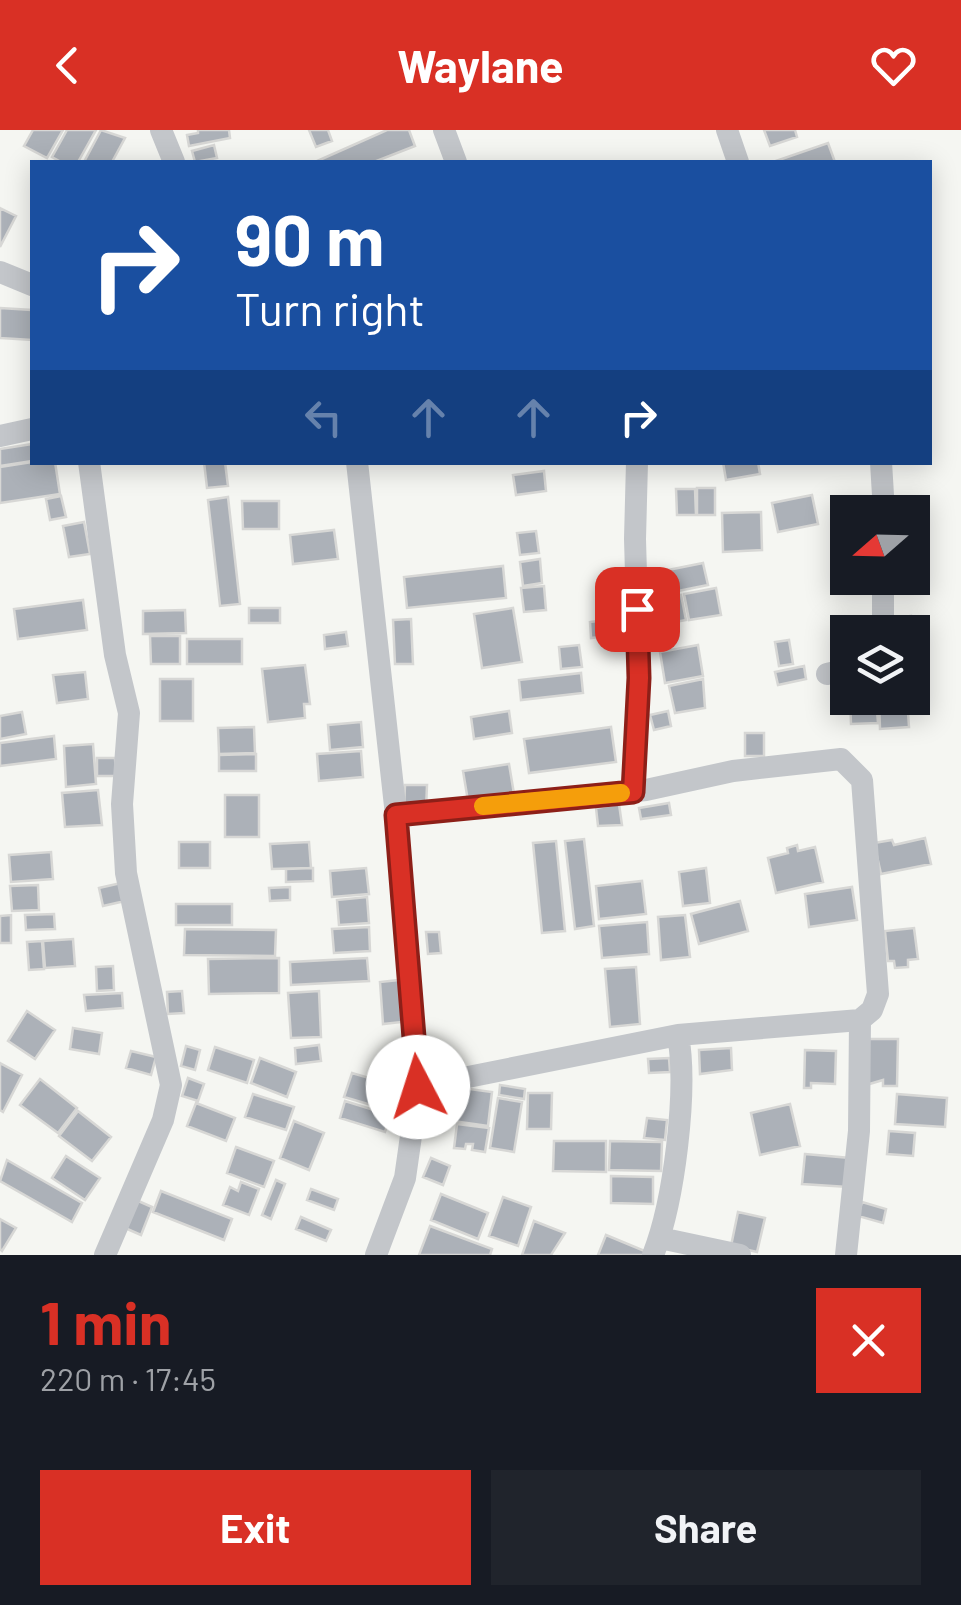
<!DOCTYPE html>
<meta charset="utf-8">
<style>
body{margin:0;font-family:Barlow,sans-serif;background:#20242c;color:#f1f3f6;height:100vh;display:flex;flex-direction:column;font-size:38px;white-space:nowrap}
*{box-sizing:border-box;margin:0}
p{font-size:32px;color:#9ea1a6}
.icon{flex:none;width:55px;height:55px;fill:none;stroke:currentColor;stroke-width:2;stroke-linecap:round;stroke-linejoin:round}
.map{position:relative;height:1125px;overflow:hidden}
.details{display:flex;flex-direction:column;background:#171b24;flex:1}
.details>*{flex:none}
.hud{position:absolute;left:30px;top:30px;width:902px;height:305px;border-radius:0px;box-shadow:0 5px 25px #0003;background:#1a4fa0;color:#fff;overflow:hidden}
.needle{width:65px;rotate:250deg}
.buttons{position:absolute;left:830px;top:365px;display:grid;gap:20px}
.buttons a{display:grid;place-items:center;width:100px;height:100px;border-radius:0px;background:#171b24;box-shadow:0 5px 25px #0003;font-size:50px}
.pin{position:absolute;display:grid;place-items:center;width:85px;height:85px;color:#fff;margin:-42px;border-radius:20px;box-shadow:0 5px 15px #0006}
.me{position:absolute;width:110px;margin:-55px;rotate:355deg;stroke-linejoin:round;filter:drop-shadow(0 0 8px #0008)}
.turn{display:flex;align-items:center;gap:35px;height:210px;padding:0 40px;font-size:45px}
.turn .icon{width:130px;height:130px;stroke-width:2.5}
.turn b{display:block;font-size:70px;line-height:85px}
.lanes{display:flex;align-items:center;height:95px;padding:0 40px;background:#0003;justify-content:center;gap:50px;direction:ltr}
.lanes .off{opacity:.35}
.round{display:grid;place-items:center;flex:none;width:105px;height:105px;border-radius:0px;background:#20242c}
.overview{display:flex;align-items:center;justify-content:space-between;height:170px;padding:0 40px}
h1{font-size:60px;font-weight:700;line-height:75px;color:#d93025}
.button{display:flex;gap:20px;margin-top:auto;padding:20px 40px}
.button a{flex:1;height:115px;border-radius:0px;background:#d93025;color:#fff;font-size:40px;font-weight:700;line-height:115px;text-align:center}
.button a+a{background:#20242c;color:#f1f3f6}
header{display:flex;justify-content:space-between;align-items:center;height:130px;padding:0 40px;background:#d93025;color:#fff;font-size:45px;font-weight:700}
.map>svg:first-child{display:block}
.building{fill:#acb1b8;stroke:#d7d7d5;stroke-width:2.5}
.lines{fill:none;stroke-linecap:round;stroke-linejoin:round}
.minor{stroke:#c3c6ca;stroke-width:22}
.route-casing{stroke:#8d1f18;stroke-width:25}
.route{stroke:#d93025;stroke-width:18}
.slow{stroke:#f59e0b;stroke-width:18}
</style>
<header><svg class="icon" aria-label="back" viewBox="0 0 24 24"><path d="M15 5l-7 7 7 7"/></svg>Waylane<svg class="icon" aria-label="heart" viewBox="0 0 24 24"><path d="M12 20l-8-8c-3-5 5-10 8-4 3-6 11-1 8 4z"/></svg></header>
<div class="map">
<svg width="961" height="1125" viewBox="0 0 961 1125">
<rect width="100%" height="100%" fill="#f5f6f2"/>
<!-- building -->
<path class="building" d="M 33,0 L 63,0 L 47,28 L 24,16 Z
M 67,0 L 96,0 L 78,32 L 61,32 L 52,27 Z
M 101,0 L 125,8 L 112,32 L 84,32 Z
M 198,0 L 229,0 L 230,8 L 189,16 L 187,5 L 198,3 Z
M 309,0 L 328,0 L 332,11 L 316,17 Z
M 387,0 L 409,0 L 415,16 L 374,32 L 315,32 Z
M 764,0 L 795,0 L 797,7 L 770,16 Z
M 828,13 L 835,32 L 773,32 Z
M 214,15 L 217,28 L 195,32 L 192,21 Z
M 0,78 L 16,86 L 0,117 Z
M 0,178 L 32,180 L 32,210 L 0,208 Z
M 32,314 L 32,331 L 0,336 L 0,319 Z
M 32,332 L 55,332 L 60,364 L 0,373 L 0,337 Z
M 204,332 L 225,332 L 228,356 L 207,358 Z
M 723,332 L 758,332 L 760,344 L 726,350 Z
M 544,341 L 546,361 L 516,365 L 513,345 Z
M 697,358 L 715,358 L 715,385 L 697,385 Z
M 676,359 L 695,359 L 696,385 L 677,385 Z
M 812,365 L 818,394 L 778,402 L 772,373 Z
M 61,366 L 66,387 L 50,390 L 46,369 Z
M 228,367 L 240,474 L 220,476 L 208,370 Z
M 242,371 L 279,371 L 279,399 L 243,399 Z
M 761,382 L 762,420 L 723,422 L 722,383 Z
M 84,392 L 90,424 L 69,427 L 63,396 Z
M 334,400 L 338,429 L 293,434 L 290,405 Z
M 536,401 L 539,423 L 520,425 L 517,403 Z
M 540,429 L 542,453 L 523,456 L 520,432 Z
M 703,433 L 708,455 L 653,466 L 648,444 Z
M 503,436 L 506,468 L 407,478 L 404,447 Z
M 544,456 L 546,480 L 524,482 L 521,458 Z
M 716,458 L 721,485 L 689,490 L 684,464 Z
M 681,465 L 686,490 L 659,495 L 654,469 Z
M 83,470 L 87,500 L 18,509 L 14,479 Z
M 249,478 L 280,478 L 280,493 L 249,493 Z
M 513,478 L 522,532 L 482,538 L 474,484 Z
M 185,480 L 186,503 L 143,504 L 143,481 Z
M 911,486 L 914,512 L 912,512 L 912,502 L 897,502 L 895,488 Z
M 411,489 L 413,534 L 395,534 L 393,490 Z
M 606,490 L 608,506 L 591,508 L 590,492 Z
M 346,502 L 348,516 L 325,519 L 324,505 Z
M 150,506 L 180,506 L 180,534 L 151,534 Z
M 187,509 L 242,509 L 242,534 L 187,534 Z
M 789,510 L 793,534 L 779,536 L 775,512 Z
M 579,515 L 582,537 L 561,539 L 559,517 Z
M 698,515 L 703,546 L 665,553 L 660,522 Z
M 305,535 L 310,574 L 304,574 L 305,588 L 268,592 L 262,539 Z
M 804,536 L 806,549 L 778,555 L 775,542 Z
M 85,542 L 88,569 L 57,573 L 53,545 Z
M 581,543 L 583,563 L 521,570 L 519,550 Z
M 160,549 L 193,549 L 193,591 L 160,591 Z
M 703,549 L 705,578 L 675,583 L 669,556 Z
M 850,568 L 876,568 L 878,593 L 851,594 Z
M 879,568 L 907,568 L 909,597 L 880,599 Z
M 509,581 L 512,603 L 474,609 L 471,587 Z
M 668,581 L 671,596 L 654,600 L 650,585 Z
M 22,582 L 26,604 L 0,609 L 0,586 Z
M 361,592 L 363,617 L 330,620 L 328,595 Z
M 254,597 L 255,623 L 219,624 L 218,598 Z
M 611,597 L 616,632 L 529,643 L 524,609 Z
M 745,603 L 764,603 L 764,626 L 745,626 Z
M 54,606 L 56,629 L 0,636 L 0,613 Z
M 93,614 L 96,654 L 66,657 L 64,616 Z
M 361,621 L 363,647 L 319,651 L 317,624 Z
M 256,624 L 256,641 L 219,641 L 219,625 Z
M 97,628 L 115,628 L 116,646 L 97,646 Z
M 509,634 L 514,664 L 468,671 L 463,641 Z
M 405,655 L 427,655 L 426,680 L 404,679 Z
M 98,660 L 102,695 L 65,697 L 62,663 Z
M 225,665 L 259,665 L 259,707 L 225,707 Z
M 669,673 L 671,685 L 641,689 L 639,678 Z
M 619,674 L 622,695 L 598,696 L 596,678 Z
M 925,708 L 931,734 L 881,744 L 874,713 L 892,710 L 894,715 Z
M 584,709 L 594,796 L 575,799 L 565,711 Z
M 556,711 L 565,801 L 542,803 L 533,713 Z
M 179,712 L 210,712 L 210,738 L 179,738 Z
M 309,712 L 311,738 L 272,739 L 270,714 Z
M 797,715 L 798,721 L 815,717 L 823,752 L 776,763 L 768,728 L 788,723 L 787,718 Z
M 51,722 L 53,749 L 11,752 L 9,725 Z
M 313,738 L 313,751 L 286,752 L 286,739 Z
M 366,738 L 369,764 L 332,767 L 330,741 Z
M 706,738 L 710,773 L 683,776 L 679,742 Z
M 642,751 L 646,784 L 599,789 L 596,756 Z
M 121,753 L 125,771 L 103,776 L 99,758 Z
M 38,755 L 39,780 L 12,781 L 10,756 Z
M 290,757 L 290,770 L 270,771 L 269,758 Z
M 852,757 L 857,790 L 809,797 L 805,764 Z
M 367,767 L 369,793 L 339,795 L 337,770 Z
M 740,771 L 748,801 L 699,814 L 691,784 Z
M 176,774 L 232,774 L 232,795 L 176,795 Z
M 54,784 L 55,799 L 26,800 L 25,785 Z
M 11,785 L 11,813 L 0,813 L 0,786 Z
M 685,785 L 690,827 L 661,830 L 658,787 Z
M 647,792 L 649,824 L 602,828 L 599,796 Z
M 369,797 L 370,821 L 334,823 L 332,799 Z
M 914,798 L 918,829 L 908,830 L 908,837 L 895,838 L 894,831 L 888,831 L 885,801 Z
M 185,799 L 276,800 L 275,826 L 184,825 Z
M 426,802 L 439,802 L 441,823 L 428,824 Z
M 73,809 L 75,836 L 45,838 L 43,811 Z
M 42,811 L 44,839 L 29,840 L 27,812 Z
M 279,828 L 279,863 L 209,864 L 208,829 Z
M 367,828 L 369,851 L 291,855 L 290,832 Z
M 113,836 L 114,860 L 97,861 L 96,837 Z
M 636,837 L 640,894 L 610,897 L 605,839 Z
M 399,850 L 402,892 L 383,894 L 380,852 Z
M 182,861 L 184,883 L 168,884 L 167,862 Z
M 319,861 L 321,907 L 291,908 L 288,863 Z
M 122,863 L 123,878 L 86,881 L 84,865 Z
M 27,881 L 55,900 L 35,929 L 8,911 Z
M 73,898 L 102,903 L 99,924 L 70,919 Z
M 866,909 L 898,909 L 897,956 L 883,956 L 883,950 L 866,955 Z
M 319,915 L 321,931 L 296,934 L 295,918 Z
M 186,916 L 200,920 L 195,940 L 181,936 Z
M 215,917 L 254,930 L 247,953 L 208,940 Z
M 731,918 L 732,940 L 700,944 L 699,920 Z
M 805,920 L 836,921 L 835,954 L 811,953 L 811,958 L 804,958 Z
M 131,921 L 156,927 L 151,945 L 126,938 Z
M 260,928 L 296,942 L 287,967 L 251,953 Z
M 669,928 L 670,942 L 649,943 L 648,929 Z
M 0,933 L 22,945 L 3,982 L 0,980 Z
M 352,943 L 386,953 L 378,977 L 344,967 Z
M 188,948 L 204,954 L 198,971 L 182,966 Z
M 40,949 L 77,978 L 58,1003 L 20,975 Z
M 500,955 L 525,959 L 524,969 L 499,965 Z
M 462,958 L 492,962 L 488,996 L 446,990 L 448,977 L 459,979 Z
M 528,963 L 552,963 L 551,999 L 527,999 Z
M 253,964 L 294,977 L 286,1000 L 245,987 Z
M 897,964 L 947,968 L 945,997 L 895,994 Z
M 498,968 L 522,972 L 514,1022 L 490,1018 Z
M 345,971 L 390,985 L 385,1002 L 340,988 Z
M 196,973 L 235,988 L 226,1011 L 187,996 Z
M 790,974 L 800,1016 L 760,1025 L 751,983 Z
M 78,981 L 111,1007 L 92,1031 L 59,1006 Z
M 647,988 L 667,990 L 665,1010 L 644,1008 Z
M 294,991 L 324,1003 L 309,1040 L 280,1028 Z
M 457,994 L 489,998 L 485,1022 L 472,1020 L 473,1014 L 466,1014 L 465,1019 L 454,1018 Z
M 889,1001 L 915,1003 L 913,1026 L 887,1024 Z
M 554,1011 L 606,1011 L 606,1042 L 553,1041 Z
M 610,1011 L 662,1012 L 661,1041 L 609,1040 Z
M 236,1017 L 274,1031 L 264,1057 L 227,1043 Z
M 805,1024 L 850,1028 L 848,1057 L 802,1054 Z
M 66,1026 L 100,1048 L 85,1070 L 52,1048 Z
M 431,1028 L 450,1036 L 443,1055 L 423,1047 Z
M 7,1030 L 82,1073 L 72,1092 L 0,1051 Z
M 611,1046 L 653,1047 L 653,1074 L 611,1073 Z
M 276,1050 L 285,1054 L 271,1089 L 262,1085 Z
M 241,1052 L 259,1059 L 249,1085 L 223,1075 L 230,1057 L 238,1061 Z
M 311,1059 L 338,1069 L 334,1080 L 307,1070 Z
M 161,1061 L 232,1089 L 224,1110 L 153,1082 Z
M 441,1064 L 488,1083 L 478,1109 L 431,1090 Z
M 503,1067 L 531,1077 L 518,1116 L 489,1106 Z
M 136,1070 L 152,1077 L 141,1105 L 125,1098 Z
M 862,1072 L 886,1079 L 883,1093 L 858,1086 Z
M 738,1082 L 765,1088 L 757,1122 L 731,1116 Z
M 301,1087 L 331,1100 L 326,1111 L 296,1099 Z
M 0,1089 L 16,1098 L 2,1121 L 0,1119 Z
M 534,1091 L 565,1103 L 551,1125 L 522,1125 Z
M 430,1096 L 492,1119 L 490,1125 L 419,1125 Z
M 606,1105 L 647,1122 L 646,1125 L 598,1125 Z"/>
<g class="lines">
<!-- minor -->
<path class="minor" d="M 161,0 L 174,32
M 444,0 L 456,32
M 727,0 L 738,32
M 0,142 L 32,155
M 0,306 L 32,299
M 89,332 L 115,525 L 129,583 L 122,674 L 126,743 L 171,955 L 163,990 L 105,1125
M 357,332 L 396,685 L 418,957 L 405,1048 L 376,1125
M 881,332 L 884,382
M 883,502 L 883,448
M 827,544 L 848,539
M 633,661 L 639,548 L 635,409 L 637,332
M 396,685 L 646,660 L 733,641 L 841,629 L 862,650 L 878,864 L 872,880 L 860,890 L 678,905
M 418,957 L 678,905 C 688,961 674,1072 653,1125
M 660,1108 L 740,1125
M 846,1125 L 859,1001 L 860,890"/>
</g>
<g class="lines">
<defs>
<path id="route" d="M 418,957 L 396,685 L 633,662 L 639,548 L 637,479"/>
</defs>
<!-- route casing -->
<use href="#route" class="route-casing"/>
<!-- route -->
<use href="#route" class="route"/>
<!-- slow -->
<path class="slow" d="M 483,676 L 621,663"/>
</g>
</svg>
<div class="buttons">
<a><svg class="needle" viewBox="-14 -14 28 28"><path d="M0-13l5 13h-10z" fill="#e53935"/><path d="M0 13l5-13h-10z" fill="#9ea1a6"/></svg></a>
<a><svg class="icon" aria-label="layers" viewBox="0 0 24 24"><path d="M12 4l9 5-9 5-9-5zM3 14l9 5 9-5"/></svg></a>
</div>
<div class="pin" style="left:637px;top:479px;background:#d93025"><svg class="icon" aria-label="arrive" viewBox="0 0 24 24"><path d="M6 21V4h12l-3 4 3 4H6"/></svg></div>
<svg class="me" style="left:418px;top:957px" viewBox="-20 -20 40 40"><circle r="19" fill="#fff"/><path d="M0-13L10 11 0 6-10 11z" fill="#d93025"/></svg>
<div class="hud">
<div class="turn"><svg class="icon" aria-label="right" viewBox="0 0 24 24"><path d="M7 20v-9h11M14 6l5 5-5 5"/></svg><div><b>90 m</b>Turn right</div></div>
<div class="lanes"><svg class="icon off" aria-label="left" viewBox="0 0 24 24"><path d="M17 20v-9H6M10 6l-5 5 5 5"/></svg><svg class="icon off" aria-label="ahead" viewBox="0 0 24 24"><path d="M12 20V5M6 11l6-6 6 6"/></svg><svg class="icon off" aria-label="ahead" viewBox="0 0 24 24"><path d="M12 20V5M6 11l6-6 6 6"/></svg><svg class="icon" aria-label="right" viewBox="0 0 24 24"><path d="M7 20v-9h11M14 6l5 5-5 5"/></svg></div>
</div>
</div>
<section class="details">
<div class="overview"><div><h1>1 min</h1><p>220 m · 17:45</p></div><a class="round" style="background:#d93025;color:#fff"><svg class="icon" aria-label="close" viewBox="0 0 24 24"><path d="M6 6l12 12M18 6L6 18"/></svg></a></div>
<div class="button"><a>Exit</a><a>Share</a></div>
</section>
